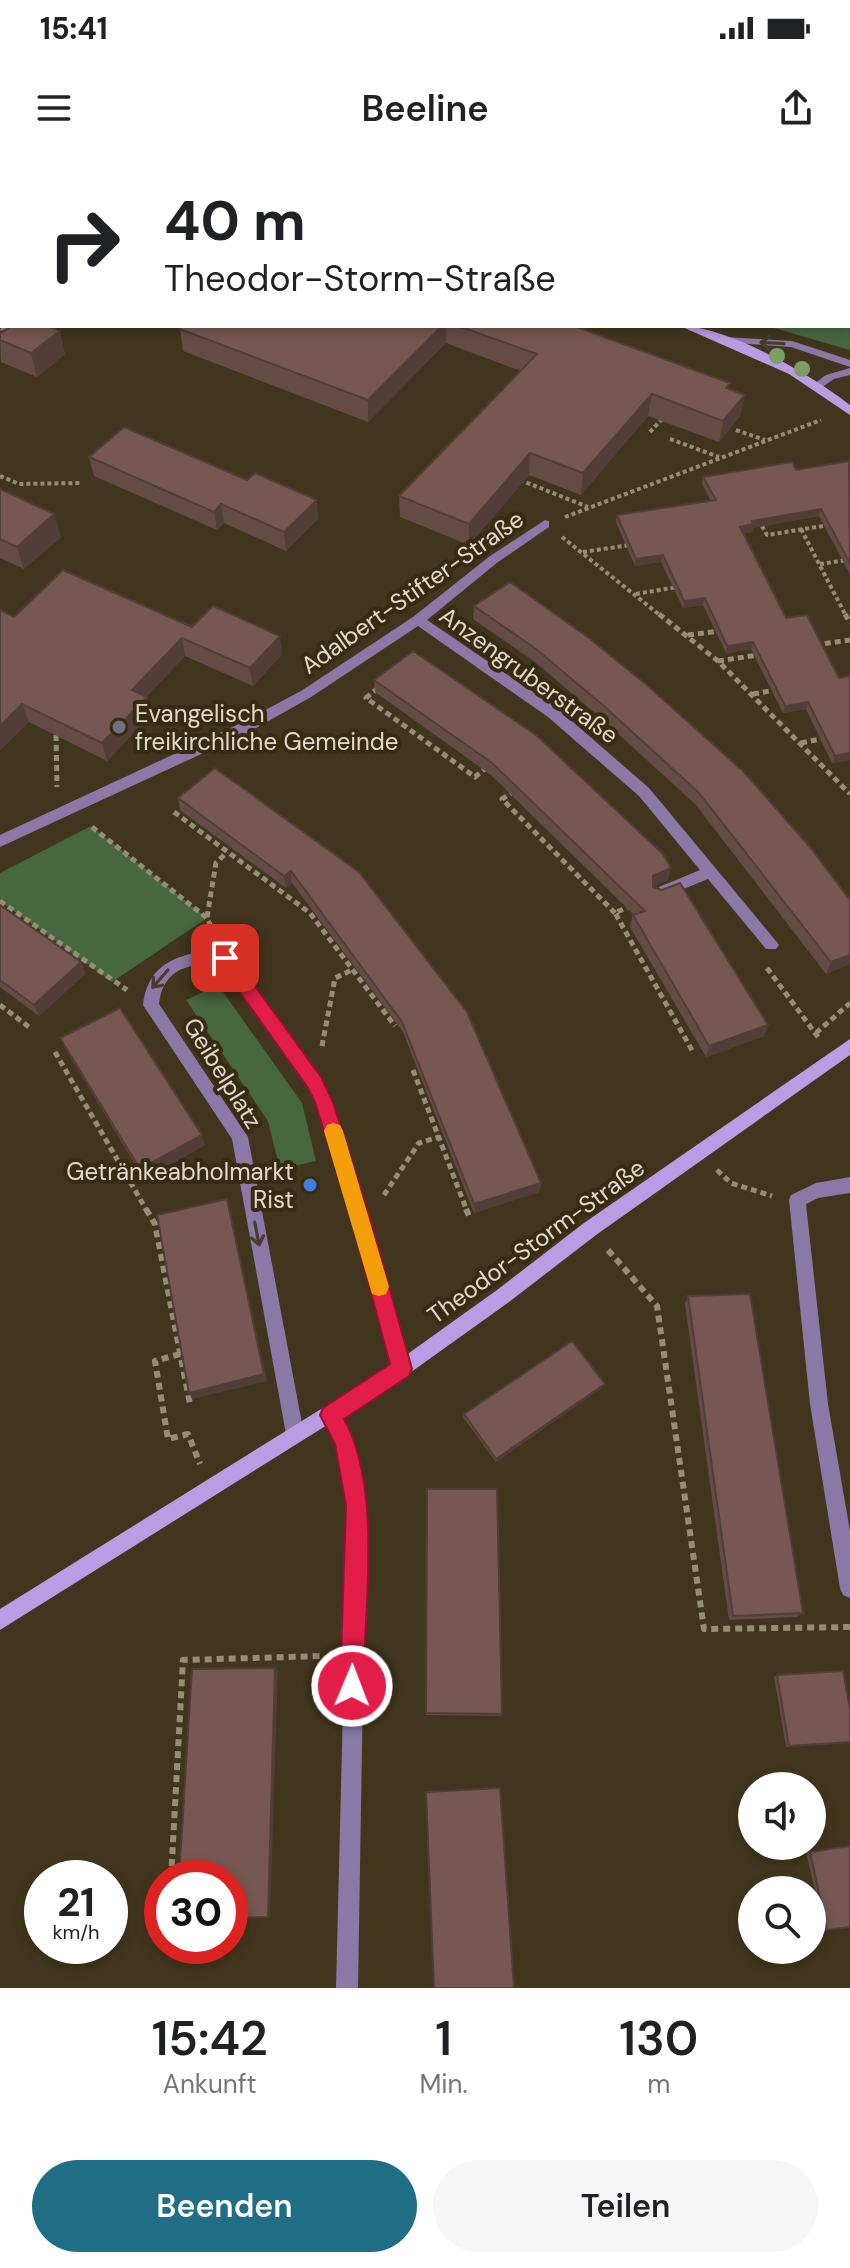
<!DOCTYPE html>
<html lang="de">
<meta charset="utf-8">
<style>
body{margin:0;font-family:"DM Sans",sans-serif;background:#f6f6f6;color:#202124;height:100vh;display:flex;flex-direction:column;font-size:30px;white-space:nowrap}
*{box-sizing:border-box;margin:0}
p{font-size:26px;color:#757577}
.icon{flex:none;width:44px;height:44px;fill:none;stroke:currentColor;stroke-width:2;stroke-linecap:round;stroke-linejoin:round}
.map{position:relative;height:1828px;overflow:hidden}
.side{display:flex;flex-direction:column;background:#fff;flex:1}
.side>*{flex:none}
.hud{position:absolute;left:0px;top:0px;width:850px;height:168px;box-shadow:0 4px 12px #0003;background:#fff;color:#202124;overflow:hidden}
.tools{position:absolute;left:738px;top:1612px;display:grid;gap:16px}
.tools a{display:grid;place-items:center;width:88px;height:88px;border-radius:50%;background:#fff;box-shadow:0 4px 12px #0003;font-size:40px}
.speed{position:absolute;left:24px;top:1700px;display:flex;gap:16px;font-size:40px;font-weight:700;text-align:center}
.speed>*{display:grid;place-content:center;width:104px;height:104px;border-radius:50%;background:#fff;box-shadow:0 4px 12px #0003;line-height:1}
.speed small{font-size:20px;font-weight:400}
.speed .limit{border:12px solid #d22;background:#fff;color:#111}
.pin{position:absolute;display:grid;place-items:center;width:68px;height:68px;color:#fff;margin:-34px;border-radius:16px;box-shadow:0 4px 12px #0006}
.me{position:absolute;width:88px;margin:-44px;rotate:1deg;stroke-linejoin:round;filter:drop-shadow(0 0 6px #0008)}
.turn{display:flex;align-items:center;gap:28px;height:168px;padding:0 32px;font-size:36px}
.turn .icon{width:104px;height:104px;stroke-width:2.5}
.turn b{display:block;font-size:56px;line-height:68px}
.eta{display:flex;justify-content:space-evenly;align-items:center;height:136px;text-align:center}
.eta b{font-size:48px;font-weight:600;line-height:56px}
.action{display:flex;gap:16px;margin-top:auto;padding:16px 32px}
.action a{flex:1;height:92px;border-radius:48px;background:#206d86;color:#fff;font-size:32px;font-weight:600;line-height:92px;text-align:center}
.action a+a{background:#f6f6f6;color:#202124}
.status{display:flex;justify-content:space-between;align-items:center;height:56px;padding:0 40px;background:#fff;direction:ltr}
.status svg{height:22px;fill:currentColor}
header{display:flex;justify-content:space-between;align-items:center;height:104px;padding:0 32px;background:#fff;font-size:36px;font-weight:600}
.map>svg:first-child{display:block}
.green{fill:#47673f}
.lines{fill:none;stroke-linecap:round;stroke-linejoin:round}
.path-far2{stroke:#968d79;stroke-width:4;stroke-dasharray:4 3;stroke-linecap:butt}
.path-far1{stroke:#968d79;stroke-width:5;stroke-dasharray:6 4;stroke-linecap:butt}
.path{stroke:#968d79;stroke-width:6;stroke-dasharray:7 5;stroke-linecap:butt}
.lane{fill:#8b78a6;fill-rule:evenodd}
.street{fill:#8b78a6;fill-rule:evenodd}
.secondary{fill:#bb9be4;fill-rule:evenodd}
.tree{fill:#7c9d64}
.wall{fill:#654b46}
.shaded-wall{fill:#533d39}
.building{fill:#765751;stroke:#533d39;stroke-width:2}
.oneway{stroke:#483b30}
.route{fill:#e11d48;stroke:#92132f;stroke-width:2}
.slow{fill:#f59e0b}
.worship-dot{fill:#6b7280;stroke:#372c12;stroke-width:3}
.shop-dot{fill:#3f7fe0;stroke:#372c12;stroke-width:3}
.labels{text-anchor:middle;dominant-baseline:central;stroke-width:8;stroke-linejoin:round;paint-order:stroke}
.street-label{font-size:24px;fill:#e1dacb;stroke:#372c12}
.poi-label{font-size:24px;fill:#e1dacb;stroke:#372c12;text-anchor:start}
</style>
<div class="status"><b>15:41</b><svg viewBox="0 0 49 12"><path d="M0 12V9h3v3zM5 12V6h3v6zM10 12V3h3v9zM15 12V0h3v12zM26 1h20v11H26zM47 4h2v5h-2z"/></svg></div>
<header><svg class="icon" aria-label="menu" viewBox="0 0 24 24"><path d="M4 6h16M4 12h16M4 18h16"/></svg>Beeline<svg class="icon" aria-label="share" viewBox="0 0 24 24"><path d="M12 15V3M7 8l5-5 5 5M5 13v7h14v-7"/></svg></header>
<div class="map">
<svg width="850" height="1828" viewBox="0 0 850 1828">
<rect width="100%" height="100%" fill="#41361d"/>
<!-- green -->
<path class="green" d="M 848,118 L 850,190 L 767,166 L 848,166 Z
M 91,666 L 207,758 L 112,822 L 0,741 L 0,713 Z
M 218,825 L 302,943 L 316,1001 L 280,1009 L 268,961 L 186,840 Z"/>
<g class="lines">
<!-- path-far2 -->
<path class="path-far2" d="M 151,0 L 155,2
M 736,270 L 765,280
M 650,272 L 661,260
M 670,279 L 719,297
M 0,316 L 19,324 L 81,323
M 520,320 L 588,347
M 565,357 L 821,260
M 762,366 L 767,375 L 829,365
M 801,369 L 846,456
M 562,377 L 661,456
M 583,392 L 630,385
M 820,404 L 847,400
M 636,434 L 677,427"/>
<!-- path-far1 -->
<path class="path-far1" d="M 659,454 L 718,501 L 850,634
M 845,454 L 850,463
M 688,475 L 720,471
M 815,485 L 850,480
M 718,501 L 758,495
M 378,528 L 366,538 L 475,617 L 487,607
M 753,534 L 775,530
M 56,575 L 57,627
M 801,583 L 825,578
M 515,631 L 502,639 L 615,753
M 174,652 L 310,753 L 395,866
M 92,667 L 207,758 L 215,775
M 0,741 L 127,830
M 632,745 L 615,753 L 693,892
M 207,757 L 216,703 L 227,692
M 767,808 L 818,877
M 0,845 L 29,867
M 816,873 L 850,843
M 322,886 L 335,818 L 352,810
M 55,892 L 147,1051
M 413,910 L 467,1051
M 717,1010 L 731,1023 L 772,1036
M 384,1035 L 419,983 L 439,977"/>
<!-- path -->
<path class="path" d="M 146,1049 L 155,1064 L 190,1244
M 466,1049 L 469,1056
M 608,1090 L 657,1146 L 704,1469 L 850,1467
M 180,1194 L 155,1201 L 168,1279 L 188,1274 L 200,1304
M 171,1718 L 183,1500 L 324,1496"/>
<!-- lane -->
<path class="lane" d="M 724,177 L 792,181 L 850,200 L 850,207 L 791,187 L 720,182 L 720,178 Z
M 850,208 L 850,215 L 834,219 L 821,228 L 811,226 L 826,215 Z"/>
<!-- street -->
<path class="street" d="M 457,0 L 473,0 L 456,2 Z
M 677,0 L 691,0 L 692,2 L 678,2 Z
M 848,23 L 850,23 L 850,29 L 848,29 Z
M 848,117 L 850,117 L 850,123 L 848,123 Z
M 2,164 L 2,166 L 17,166 L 0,171 Z
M 545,360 L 549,361 L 549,367 L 498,402 L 427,460 L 558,549 L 649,628 L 776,781 L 779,785 L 776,789 L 766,789 L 708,719 L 664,737 L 659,735 L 657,731 L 659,727 L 700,710 L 639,636 L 548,557 L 418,466 L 311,537 L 251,571 L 0,687 L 0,675 L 241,563 L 301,531 L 413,457 L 490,396 Z
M 199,792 L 230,794 L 321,917 L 332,942 L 372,1065 L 410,1209 L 407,1215 L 401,1218 L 395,1215 L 392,1209 L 354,1065 L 316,942 L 309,926 L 221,804 C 189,803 163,808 159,844 L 248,977 L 304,1274 L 302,1280 L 295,1283 L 288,1280 L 286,1274 L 232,979 L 143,845 C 147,811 167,798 199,792 Z
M 850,1017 L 850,1033 L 818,1038 L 806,1044 L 828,1244 L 850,1371 L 850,1438 L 843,1435 L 840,1428 L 810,1244 L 789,1040 L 791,1035 L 816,1023 Z
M 331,1246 L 337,1249 L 354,1281 L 366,1346 L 358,1828 L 336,1828 L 348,1346 L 336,1283 L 322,1255 L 325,1249 Z"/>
<!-- secondary -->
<path class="secondary" d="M 90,0 L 102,0 L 103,2 L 91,2 Z
M 680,166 C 728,166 812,215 850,245 L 850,255 L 789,214 Z
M 850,879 L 850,895 L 596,1075 L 509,1142 L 407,1215 L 0,1470 L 0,1449 L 395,1203 L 497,1130 L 584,1063 Z"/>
</g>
<!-- trees -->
<g class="tree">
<circle cx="777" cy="196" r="8"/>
<circle cx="802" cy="209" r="8"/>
</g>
<!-- wall -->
<path class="wall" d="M 260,0 L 375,0 L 375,2 L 260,2 Z
M 504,0 L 593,0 L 598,2 L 507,2 Z
M 730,0 L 785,0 L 785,2 L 737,2 Z
M 183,166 L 574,166 L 745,235 L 740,256 L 719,282 L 648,256 L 581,335 L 529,315 L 469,385 L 400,357 L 399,336 L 521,211 L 446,183 L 368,262 L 183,191 L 180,169 Z
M 0,174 L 65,194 L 37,217 L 1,202 Z
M 89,297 L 318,359 L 286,391 L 224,363 L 217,370 L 94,316 Z
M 850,302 L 850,414 L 819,356 L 753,368 L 752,372 L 743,373 L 786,458 L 839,518 L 850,516 L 850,600 L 832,603 L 806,549 L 783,553 L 751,489 L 726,493 L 703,445 L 683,448 L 661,402 L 635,406 L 616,362 L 617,355 L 711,341 L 702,324 L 703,317 L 796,310 Z
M 0,329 L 61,377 L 24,409 L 0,398 Z
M 474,446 L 589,478 L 850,804 L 826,814 L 696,645 L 603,560 L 535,502 L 473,459 Z
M 14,457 L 192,467 L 282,494 L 253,526 L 185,496 L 146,537 L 151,555 L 107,601 L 29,562 L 0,590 Z
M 374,520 L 668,720 L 653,726 L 662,730 L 764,876 L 706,897 L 630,767 L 633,755 L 634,755 L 491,615 L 375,532 Z
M 215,608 L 541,1023 L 539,1032 L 474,1053 L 403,872 L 292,723 L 286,728 L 180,650 L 178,638 Z
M 0,745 L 81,802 L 85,814 L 39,856 L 0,827 Z
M 60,878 L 205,985 L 144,1019 L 65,888 Z
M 688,1136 L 803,1453 L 797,1457 L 729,1460 L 685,1144 Z
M 603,1227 L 496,1302 L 463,1257 L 464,1254 Z
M 427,1329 L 502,1554 L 501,1556 L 426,1555 Z
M 777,1515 L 850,1549 L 850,1583 L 786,1587 L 774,1517 Z
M 850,1686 L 827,1770 L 824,1770 L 806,1692 Z"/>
<!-- shaded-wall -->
<path class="shaded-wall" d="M 297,0 L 375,0 L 375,2 L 290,2 Z
M 442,166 L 446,166 L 446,183 L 368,262 L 368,240 Z
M 60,171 L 65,194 L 37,217 L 31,193 Z
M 652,234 L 648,256 L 581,335 L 583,313 Z
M 745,235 L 740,256 L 719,282 L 723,261 Z
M 530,293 L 529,315 L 469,385 L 469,364 Z
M 317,340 L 318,359 L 286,391 L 284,372 Z
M 221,344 L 224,363 L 217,370 L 214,352 Z
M 821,349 L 819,356 L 753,368 L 752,372 L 738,374 L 740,367 L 752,361 Z
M 54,354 L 61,377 L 24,409 L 17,387 Z
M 663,395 L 661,402 L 635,406 L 636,399 Z
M 705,438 L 703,445 L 683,448 L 684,441 Z
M 280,476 L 282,494 L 253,526 L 250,508 Z
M 182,478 L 185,496 L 136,548 L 132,530 Z
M 753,482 L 751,489 L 726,493 L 727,486 Z
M 147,537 L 151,555 L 107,601 L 102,583 Z
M 808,542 L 806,549 L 783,553 L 785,546 Z
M 22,544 L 29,562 L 0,590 L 0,566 Z
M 850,593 L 850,600 L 832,603 L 835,596 Z
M 671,708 L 668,720 L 650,728 L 653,716 Z
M 291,711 L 292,723 L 286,728 L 284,716 Z
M 850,795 L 850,804 L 826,814 L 831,802 Z
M 81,802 L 85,814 L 39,856 L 34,845 Z
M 768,865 L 764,876 L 706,897 L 709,886 Z
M 202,975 L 205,985 L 144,1019 L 140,1009 Z
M 541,1023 L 539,1032 L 474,1053 L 474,1044 Z
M 227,1039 L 267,1221 L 192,1239 L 189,1233 Z
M 605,1224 L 603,1227 L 496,1302 L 496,1299 Z
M 275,1508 L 278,1511 L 270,1756 L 268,1757 Z"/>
<!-- building -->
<path class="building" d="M 281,0 L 297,0 L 290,2 L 283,2 Z
M 529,0 L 593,0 L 598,2 L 532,2 Z
M 11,166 L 47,166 L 60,171 L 31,193 L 0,180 L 0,174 Z
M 183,166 L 442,166 L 368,240 L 180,169 Z
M 458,166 L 574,166 L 730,223 L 726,228 L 745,235 L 723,261 L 652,234 L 583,313 L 530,293 L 469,364 L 399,336 L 537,194 Z
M 124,267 L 247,320 L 255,313 L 317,340 L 284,372 L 221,344 L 214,352 L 89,297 Z
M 849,301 L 850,403 L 821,349 L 752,361 L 753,364 L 740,367 L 786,458 L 807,455 L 839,518 L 850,516 L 850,593 L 835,596 L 808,542 L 785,546 L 753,482 L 727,486 L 705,438 L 684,441 L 663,395 L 636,399 L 617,355 L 716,340 L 703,317 L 792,302 L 796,310 Z
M 0,329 L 54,354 L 17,387 L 0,379 Z
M 63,410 L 192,467 L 213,446 L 280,476 L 250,508 L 182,478 L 132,530 L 147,537 L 102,583 L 22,544 L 0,566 L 0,450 L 14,457 Z
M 510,422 L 589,478 L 648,526 L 744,612 L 810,687 L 850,740 L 850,795 L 831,802 L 699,633 L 605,547 L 536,489 L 474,446 Z
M 413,491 L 536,575 L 663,694 L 671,708 L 653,716 L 653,727 L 662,730 L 680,723 L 768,865 L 709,886 L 633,755 L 645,751 L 492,603 L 374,520 Z
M 215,608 L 359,712 L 467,852 L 541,1023 L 474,1044 L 402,862 L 291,711 L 284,716 L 178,638 Z
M 0,745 L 81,802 L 34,845 L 0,820 Z
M 120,848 L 202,975 L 140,1009 L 60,878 Z
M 227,1039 L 264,1214 L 189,1233 L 157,1055 Z
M 750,1134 L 803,1453 L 733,1456 L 688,1136 Z
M 572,1181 L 605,1224 L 496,1299 L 464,1254 Z
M 427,1329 L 497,1329 L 502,1554 L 426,1553 Z
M 275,1508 L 268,1757 L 230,1758 L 230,1718 L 179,1718 L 192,1509 Z
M 843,1511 L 850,1549 L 850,1582 L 789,1586 L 777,1515 Z
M 500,1628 L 514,1828 L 434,1828 L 426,1632 Z
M 850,1686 L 850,1767 L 827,1770 L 810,1692 Z"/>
<!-- one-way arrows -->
<defs><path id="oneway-shaft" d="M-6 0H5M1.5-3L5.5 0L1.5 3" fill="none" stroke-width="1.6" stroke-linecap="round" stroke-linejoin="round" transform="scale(2)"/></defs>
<g class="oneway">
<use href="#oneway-shaft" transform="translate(772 183) rotate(-177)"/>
<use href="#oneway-shaft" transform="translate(160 819) rotate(131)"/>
<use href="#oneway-shaft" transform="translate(257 1074) rotate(79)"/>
</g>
<!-- route -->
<path class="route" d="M 225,791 L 231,793 L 321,917 L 333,942 L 372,1065 L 412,1209 L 409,1216 L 344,1259 C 382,1326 365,1448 363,1526 L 360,1534 L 352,1537 L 344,1534 L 340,1526 L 346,1346 L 335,1284 L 320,1255 L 323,1248 L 390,1204 L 353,1065 L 315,942 L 308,928 L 219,803 L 216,798 Z"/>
<!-- slow -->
<path class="slow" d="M 333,963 L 340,965 L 343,971 L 389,1127 L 386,1134 L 379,1136 L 372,1134 L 370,1127 L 324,971 L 327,965 Z"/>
<!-- markers -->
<circle class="worship-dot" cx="119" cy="567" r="8"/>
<circle class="shop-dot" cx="310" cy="1025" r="8"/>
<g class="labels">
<!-- street labels -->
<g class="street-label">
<text transform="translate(412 432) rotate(-35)">Adalbert-Stifter-Straße</text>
<text transform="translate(529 515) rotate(36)">Anzengruberstraße</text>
<text transform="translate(223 913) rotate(58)">Geibelplatz</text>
<text transform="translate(536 1081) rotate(-36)">Theodor-Storm-Straße</text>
</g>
<!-- poi labels -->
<g class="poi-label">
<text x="135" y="553">Evangelisch<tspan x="135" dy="28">freikirchliche Gemeinde</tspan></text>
<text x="294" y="1011" text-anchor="end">Getränkeabholmarkt<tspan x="294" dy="28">Rist</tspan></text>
</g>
</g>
</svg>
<div class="tools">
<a><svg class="icon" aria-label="sound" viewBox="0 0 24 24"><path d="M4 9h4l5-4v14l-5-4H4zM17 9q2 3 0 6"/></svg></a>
<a><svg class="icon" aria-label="search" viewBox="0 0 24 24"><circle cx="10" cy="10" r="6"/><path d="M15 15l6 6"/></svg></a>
</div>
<div class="speed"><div>21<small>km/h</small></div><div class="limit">30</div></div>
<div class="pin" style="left:225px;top:798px;background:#d93025"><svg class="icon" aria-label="arrive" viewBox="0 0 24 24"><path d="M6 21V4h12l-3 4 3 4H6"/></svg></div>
<svg class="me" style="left:352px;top:1526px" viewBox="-20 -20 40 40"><circle r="17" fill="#e11d48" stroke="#fff" stroke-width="3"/><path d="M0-11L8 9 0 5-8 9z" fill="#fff"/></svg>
<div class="hud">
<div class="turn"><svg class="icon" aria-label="right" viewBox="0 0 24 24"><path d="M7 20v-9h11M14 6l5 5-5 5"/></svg><div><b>40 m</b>Theodor-Storm-Straße</div></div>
</div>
</div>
<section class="side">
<div class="eta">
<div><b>15:42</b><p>Ankunft</p></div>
<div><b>1</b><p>Min.</p></div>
<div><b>130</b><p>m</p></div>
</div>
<div class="action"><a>Beenden</a><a>Teilen</a></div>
</section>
